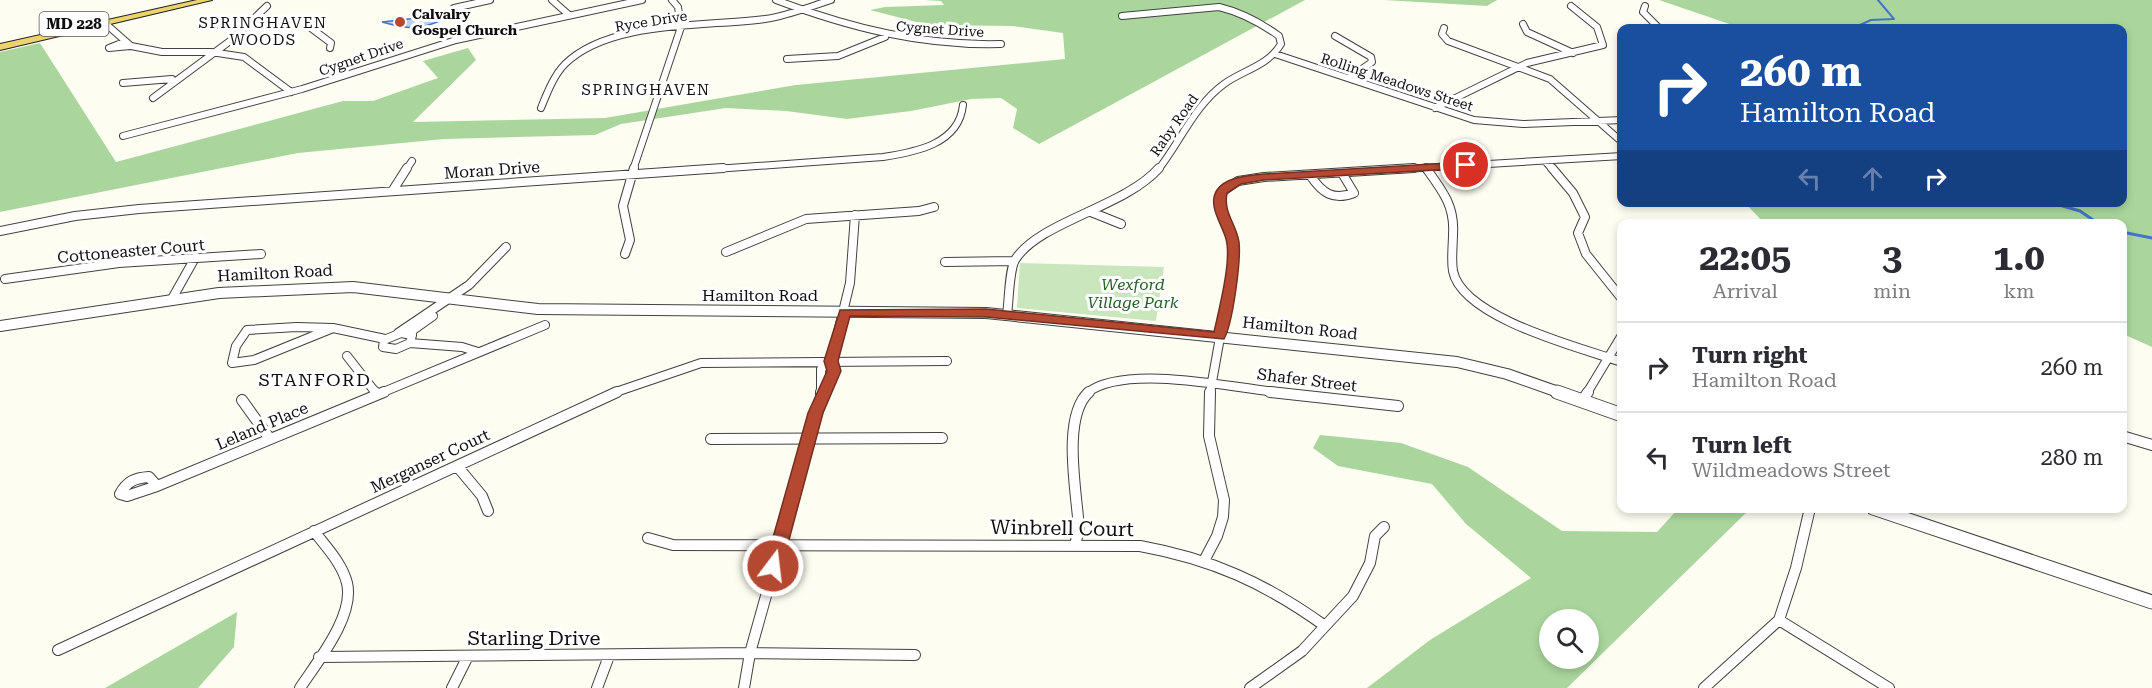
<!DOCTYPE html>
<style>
body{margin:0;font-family:"Roboto Serif",serif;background:#f7f7f7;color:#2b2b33;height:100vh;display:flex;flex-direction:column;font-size:22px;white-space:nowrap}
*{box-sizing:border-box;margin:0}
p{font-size:20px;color:#7c7c81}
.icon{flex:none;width:33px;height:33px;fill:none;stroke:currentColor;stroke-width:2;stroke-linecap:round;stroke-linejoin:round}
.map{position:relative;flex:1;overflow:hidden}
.sheet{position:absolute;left:1617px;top:219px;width:510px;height:294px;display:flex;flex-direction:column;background:#fff;border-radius:12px;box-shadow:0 3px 9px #0003}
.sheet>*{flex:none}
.hud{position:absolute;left:1617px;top:24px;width:510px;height:183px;border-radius:12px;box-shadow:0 3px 9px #0003;background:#1a4fa0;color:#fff;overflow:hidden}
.buttons{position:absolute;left:1539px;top:609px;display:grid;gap:12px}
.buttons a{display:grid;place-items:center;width:60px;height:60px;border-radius:50%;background:#fff;box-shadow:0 3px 9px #0003;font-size:30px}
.pin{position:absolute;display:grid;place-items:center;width:51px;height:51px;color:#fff;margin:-26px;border:3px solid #fff;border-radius:50%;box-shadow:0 2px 6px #0007}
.me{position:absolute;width:66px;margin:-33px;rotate:15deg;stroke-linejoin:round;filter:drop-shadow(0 0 4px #0008)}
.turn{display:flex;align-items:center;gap:21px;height:126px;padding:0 24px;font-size:27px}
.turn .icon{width:78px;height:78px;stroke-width:2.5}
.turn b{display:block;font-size:42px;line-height:51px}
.lanes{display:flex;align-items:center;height:57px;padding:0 24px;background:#0003;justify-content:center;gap:30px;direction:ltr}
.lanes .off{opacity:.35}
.eta{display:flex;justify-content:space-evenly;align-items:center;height:102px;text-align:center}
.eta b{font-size:36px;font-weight:700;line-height:42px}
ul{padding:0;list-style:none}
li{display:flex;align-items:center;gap:18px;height:90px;padding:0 24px;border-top:2px solid #e1e1e2}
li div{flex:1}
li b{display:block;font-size:22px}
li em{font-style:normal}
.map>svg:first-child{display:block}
.green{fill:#c9e6bc}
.forest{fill:#aad69d;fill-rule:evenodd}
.water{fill:#b9d0f1;stroke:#4675c3;stroke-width:1.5}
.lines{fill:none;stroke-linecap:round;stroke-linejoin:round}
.stream-far1{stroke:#4675c3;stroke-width:2}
.stream{stroke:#4675c3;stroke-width:3}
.minor-far2-casing{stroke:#414141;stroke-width:8}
.minor-far1-casing{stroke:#414141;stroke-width:10}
.minor-casing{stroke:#414141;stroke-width:12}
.tertiary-far1-casing{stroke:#414141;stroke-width:12}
.tertiary-casing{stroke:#414141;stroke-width:15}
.trunk-casing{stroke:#1f1f1f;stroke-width:2}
.minor-far2{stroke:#fff;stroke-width:6}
.minor-far1{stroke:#fff;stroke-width:8}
.minor{stroke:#fff;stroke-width:10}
.tertiary-far1{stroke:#fff;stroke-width:10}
.tertiary{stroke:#fff;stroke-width:13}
.trunk{fill:#ecd46a;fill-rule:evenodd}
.route{fill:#b44831;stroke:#752f20;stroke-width:1.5}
.poi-dot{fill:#b44831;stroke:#fff;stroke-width:2}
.labels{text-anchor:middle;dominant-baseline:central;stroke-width:6;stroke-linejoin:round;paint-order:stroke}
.far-poi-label{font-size:14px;font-weight:bold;fill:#0e0e0e;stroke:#fff;text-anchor:start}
.far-street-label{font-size:14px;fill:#0e0e0e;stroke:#fff}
.far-neighbourhood-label{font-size:15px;letter-spacing:1.5px;fill:#0e0e0e;stroke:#fff}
.shield{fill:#fff;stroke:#565656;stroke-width:1.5}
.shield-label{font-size:15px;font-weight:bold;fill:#0e0e0e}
.street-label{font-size:16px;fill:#0e0e0e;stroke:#fff}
.park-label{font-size:16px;font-style:italic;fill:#236124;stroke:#fff}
.neighbourhood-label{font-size:18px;letter-spacing:1.5px;fill:#0e0e0e;stroke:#fff}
.near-street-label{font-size:20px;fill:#0e0e0e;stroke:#fff}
</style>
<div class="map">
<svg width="2152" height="688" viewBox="0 0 2152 688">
<rect width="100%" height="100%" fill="#fdfef1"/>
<!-- green -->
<path class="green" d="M 1020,263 L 1164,267 L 1156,321 L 1017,308 Z"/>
<!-- forest -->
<path class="forest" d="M 924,0 L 1305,0 L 1039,144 L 1013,128 L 1017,109 L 1001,98 L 971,99 L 911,111 L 847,119 L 786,111 L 726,108 L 621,124 L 595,135 L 444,139 L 298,153 L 0,212 L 0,52 L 40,43 L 116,162 L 343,101 L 373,101 L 438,78 L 423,61 L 468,48 L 476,60 L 413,122 L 605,118 L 796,85 L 1065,59 L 1063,33 L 1012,26 L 928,25 L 870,10 L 885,7 L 944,5 L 941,1 Z
M 1384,0 L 1497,0 L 1487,6 Z
M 1659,0 L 2152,0 L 2152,347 L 2123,334 L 2122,224 L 1764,223 L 1745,203 L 2122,202 L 2122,28 L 1741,28 Z
M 1320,435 L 1401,443 L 1468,467 L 1562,531 L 1657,532 L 1678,509 L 1750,509 L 1567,688 L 1367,688 L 1430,640 L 1531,578 L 1466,524 L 1432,484 L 1338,466 L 1313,448 ZM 1550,620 L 1588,620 L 1588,658 L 1550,658 Z
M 237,612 L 234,647 L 198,688 L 105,688 Z"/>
<!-- water -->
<path class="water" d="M 433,11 L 438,12 L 444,19 C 419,31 407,29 382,22 L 417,18 Z"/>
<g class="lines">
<!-- stream-far1 -->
<path class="stream-far1" d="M 1864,28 L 1860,25 L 1871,20 L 1894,19 L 1878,0"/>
<!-- stream -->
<path class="stream" d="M 2049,202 L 2080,211 L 2099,224
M 2122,232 L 2152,238"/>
<defs>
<path id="minor-far2" d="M 552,0 L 569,15
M 776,0 C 850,28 922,46 1001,44
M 1645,6 L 1643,12 L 1659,28
M 454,8 L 490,0
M 1122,16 L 1219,7 C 1240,12 1261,23 1279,36 L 1281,44 C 1268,66 1243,70 1224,84 C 1195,105 1180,142 1158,170
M 106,24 L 131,46 L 162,52 L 211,52 L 244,57 L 291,92
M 1523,24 L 1527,32 L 1573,53
M 205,25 L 296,22 L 307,25 L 331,43 L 330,48
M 1444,28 L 1442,34 L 1448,41 L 1550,79 L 1622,142
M 1335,36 L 1371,57 L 1372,62 L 1349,78
M 124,42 L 109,48 L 130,46
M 1275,54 L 1474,120 L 1523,124 L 1622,120
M 787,59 L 838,56 L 885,37
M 123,83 L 172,79
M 153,98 L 230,41 L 267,6
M 541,108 C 547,93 554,75 565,64 C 610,20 706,27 765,19 C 787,16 809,7 831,0
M 1435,108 L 1527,63 L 1603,45 L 1597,27 L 1571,6
M 123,136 L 302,89 L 456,40 L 642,0
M 1545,161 L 1553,170
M 406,170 L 412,161
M 633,170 L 681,27 L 678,7 L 672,0
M 701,170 L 883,157 C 916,152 959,144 963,105
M 1388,170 L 1622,156"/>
<path id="minor-far1" d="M 1426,168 C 1442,190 1455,206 1453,234 C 1453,246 1451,259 1453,271 C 1462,318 1581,348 1622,362
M 1552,168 L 1573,193 L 1585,217 L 1578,233 L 1586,254 L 1622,299
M 1310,175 C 1322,193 1333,201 1354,193 L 1342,173
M 393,190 L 407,168
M 1091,212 L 1121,224
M 0,231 L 75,216 L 139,209 L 723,168
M 726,252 L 806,219 L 919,211 L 934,207
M 625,254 L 630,240 L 623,206 L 634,168
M 945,262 L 1014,261
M 5,279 L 119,263 L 261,254
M 173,297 L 195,258
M 1007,315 C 1009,302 1009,270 1015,260 C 1038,222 1125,207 1159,168
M 297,327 L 333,328 L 254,360 L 232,363 L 236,346 L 247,330 Z
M 333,328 L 385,339
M 398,333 L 469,285 L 506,247
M 401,333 L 412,335 L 410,343 L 396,349 L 383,347 L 384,340 Z
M 409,333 L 433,316
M 410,343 L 462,347 L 478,352
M 347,356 L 376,393
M 381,393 L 545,325
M 613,393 L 701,363 L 947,361
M 821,393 L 821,369 L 831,361 L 850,283 L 855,215
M 822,393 L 834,371 L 831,361
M 1087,393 C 1124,363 1236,388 1283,393
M 1210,393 L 1233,265 L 1232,235 L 1221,207 L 1222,192 L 1238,181 L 1264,177 L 1414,168
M 1587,393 L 1622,335"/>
<path id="minor" d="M 375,392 L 377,394
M 821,392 L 821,396
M 1270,392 L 1398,406
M 242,400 L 270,439
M 1582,401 L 1588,392
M 2122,436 L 2152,445
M 711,439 L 942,438
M 457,466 L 482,496 L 488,511
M 149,477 L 157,486 L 127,496 L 120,494 C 127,481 135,478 149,477 Z
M 157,486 L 384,392
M 648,538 L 673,545 L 1140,546 C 1212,559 1265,583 1325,626
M 1075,545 L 1079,529 C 1077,494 1061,417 1089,392
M 1205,559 L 1217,536 L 1223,517 L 1224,500 L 1209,436 L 1210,392
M 1779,620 L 1889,688
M 58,650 L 617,392
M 319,657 L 750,653 L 915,655
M 300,688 C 317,662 355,616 347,583 C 342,563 326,547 314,531
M 452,688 L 468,656
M 597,688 L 609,656
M 744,688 L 750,653 L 823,392
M 1250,688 L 1302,651 L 1353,596 L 1370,563 L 1375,536 L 1384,527
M 1704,688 L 1779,620 L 1796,568 L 1810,508"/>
<path id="tertiary-far1" d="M 0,326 L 219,293 L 353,287 L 538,309 L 986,313 L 1457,362 L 1507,374 L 1561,393"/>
<path id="tertiary" d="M 1557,392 L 1622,415
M 1873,508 L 2152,602"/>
<path id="trunk" d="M 197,0 L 212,0 L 0,50 L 0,44 Z"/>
</defs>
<!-- minor-far2 casing -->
<use href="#minor-far2" class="minor-far2-casing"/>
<!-- minor-far1 casing -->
<use href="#minor-far1" class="minor-far1-casing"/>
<!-- minor casing -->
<use href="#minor" class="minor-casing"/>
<!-- tertiary-far1 casing -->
<use href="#tertiary-far1" class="tertiary-far1-casing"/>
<!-- tertiary casing -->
<use href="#tertiary" class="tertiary-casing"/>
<!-- trunk casing -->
<use href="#trunk" class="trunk-casing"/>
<!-- minor-far2 -->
<use href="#minor-far2" class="minor-far2"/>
<!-- minor-far1 -->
<use href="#minor-far1" class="minor-far1"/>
<!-- minor -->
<use href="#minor" class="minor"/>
<!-- tertiary-far1 -->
<use href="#tertiary-far1" class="tertiary-far1"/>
<!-- tertiary -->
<use href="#tertiary" class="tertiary"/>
<!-- trunk -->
<use href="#trunk" class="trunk"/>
</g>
<!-- route -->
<path class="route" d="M 1466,162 L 1470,163 L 1470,168 L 1264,180 L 1241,184 L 1227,193 C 1223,213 1236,223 1239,242 C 1241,260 1233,323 1224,339 L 986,317 L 850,316 L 838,361 L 841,371 L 823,413 L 782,566 L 779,570 L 767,570 L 765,566 L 808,413 L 827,371 L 824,361 L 840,310 L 986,309 L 1214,332 C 1219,309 1232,260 1226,239 C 1222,224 1207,205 1217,190 C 1227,176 1249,176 1264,174 Z"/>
<!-- markers -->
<circle class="poi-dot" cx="400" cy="22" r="6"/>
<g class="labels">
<!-- far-poi labels -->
<g class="far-poi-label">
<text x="412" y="14">Calvalry<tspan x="412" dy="16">Gospel Church</tspan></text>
</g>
<!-- far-street labels -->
<g class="far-street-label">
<text transform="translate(651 21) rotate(-9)">Ryce Drive</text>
<text transform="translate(940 29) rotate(4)">Cygnet Drive</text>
<text transform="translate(361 57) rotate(-19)">Cygnet Drive</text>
<text transform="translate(1397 82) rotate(18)">Rolling Meadows Street</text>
<text transform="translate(1174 125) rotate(-55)">Raby Road</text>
</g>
<!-- far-neighbourhood labels -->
<g class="far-neighbourhood-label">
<text x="263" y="23">SPRINGHAVEN<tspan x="263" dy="17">WOODS</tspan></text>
<text x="646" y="90">SPRINGHAVEN</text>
</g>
<!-- shield labels -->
<rect class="shield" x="39.5" y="12" width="69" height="24" rx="4.5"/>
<g class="shield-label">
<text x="74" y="24">MD 228</text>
</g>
<!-- street labels -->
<g class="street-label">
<text transform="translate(492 170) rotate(-4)">Moran Drive</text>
<text transform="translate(131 251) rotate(-5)">Cottoneaster Court</text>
<text transform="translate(275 273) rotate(-3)">Hamilton Road</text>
<text x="760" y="295">Hamilton Road</text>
<text transform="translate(1300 328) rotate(6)">Hamilton Road</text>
<text transform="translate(1307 380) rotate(7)">Shafer Street</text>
<text transform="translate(262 426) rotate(-23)">Leland Place</text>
<text transform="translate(430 461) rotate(-25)">Merganser Court</text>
</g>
<!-- park labels -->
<g class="park-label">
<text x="1133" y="284">Wexford<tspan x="1133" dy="18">Village Park</tspan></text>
</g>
<!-- neighbourhood labels -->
<g class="neighbourhood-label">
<text x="315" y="379">STANFORD</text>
</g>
<!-- near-street labels -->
<g class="near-street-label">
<text transform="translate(1062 528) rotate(1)">Winbrell Court</text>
<text x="534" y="638">Starling Drive</text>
</g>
</g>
</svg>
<div class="buttons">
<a><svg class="icon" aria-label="search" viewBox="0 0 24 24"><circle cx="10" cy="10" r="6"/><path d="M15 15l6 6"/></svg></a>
</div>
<div class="pin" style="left:1466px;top:165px;background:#d93025"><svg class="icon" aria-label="arrive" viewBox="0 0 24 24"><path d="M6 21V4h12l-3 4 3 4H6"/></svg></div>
<svg class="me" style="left:773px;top:566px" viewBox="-20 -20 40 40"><circle r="17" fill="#b44831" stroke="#fff" stroke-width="3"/><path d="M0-11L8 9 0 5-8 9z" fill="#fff"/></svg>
<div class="hud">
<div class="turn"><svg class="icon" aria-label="right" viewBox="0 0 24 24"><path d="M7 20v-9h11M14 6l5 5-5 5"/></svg><div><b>260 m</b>Hamilton Road</div></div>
<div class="lanes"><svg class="icon off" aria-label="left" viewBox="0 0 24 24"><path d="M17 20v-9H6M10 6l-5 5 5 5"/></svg><svg class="icon off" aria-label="ahead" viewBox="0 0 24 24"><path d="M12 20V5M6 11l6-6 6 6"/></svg><svg class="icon" aria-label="right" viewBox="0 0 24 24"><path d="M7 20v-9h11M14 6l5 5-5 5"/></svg></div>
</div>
<section class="sheet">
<div class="eta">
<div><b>22:05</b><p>Arrival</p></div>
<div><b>3</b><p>min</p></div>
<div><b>1.0</b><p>km</p></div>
</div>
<ul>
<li><svg class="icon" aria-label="right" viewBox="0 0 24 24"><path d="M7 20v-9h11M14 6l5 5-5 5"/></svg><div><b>Turn right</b><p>Hamilton Road</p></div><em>260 m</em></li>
<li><svg class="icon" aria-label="left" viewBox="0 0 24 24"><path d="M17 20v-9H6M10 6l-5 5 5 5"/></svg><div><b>Turn left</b><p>Wildmeadows Street</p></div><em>280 m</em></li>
</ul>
</section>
</div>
